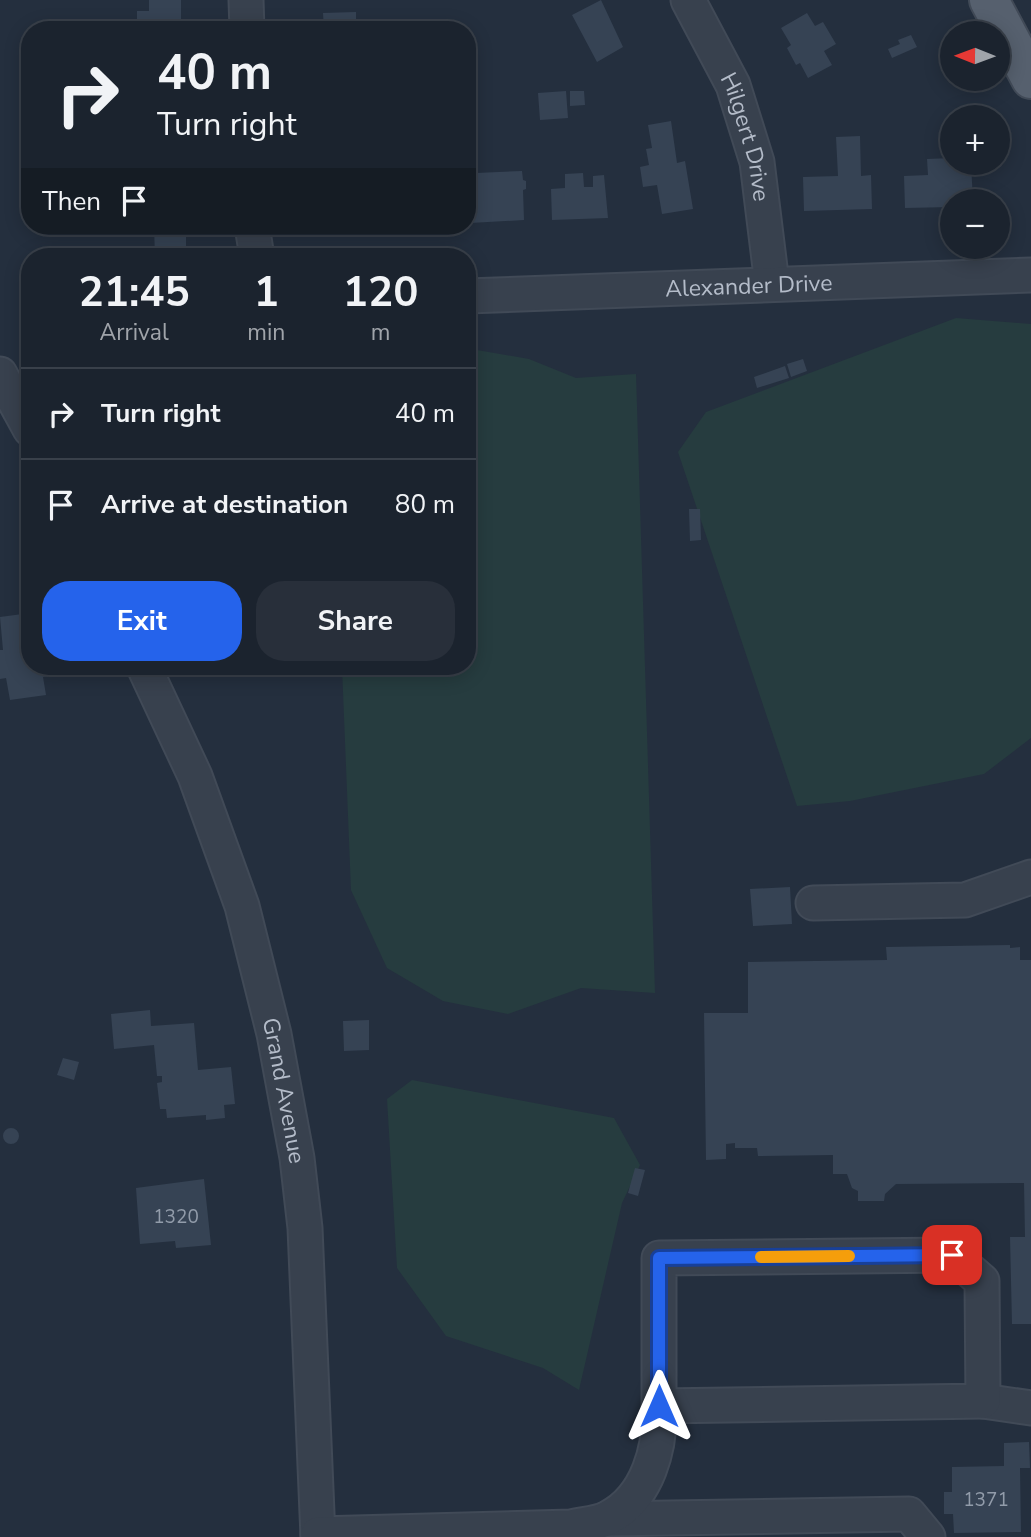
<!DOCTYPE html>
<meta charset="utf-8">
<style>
body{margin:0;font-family:"Nunito Sans",sans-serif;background:#282f3a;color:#f1f3f6;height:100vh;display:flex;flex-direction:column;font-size:26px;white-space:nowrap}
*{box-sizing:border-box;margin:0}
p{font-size:23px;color:#a0a4aa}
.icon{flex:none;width:38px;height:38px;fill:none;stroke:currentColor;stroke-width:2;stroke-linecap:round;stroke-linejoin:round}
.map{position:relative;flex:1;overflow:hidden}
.details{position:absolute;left:21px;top:248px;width:455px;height:427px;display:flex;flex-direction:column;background:#1b232e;border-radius:28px;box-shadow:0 4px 18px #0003,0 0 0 2px #39404a}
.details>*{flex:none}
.guide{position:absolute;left:21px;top:21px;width:455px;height:214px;border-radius:28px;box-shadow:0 4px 18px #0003,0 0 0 2px #39404a;background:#1b232e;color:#f1f3f6;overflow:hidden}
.needle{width:46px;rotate:271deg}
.controls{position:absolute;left:940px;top:21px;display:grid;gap:14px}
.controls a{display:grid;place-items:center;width:70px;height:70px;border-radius:50%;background:#1b232e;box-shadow:0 4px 18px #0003,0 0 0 2px #39404a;font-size:35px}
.pin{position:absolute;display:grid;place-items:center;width:60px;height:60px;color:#fff;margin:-30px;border-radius:14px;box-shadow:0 4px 10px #0006}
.me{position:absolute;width:77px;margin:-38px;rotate:0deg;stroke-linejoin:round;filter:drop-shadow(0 0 5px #0008)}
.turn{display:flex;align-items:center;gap:24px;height:147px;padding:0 21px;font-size:32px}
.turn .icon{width:91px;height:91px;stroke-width:2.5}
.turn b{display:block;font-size:49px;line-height:60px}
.then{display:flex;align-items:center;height:66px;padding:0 21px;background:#0003;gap:14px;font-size:26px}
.eta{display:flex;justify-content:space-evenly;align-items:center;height:119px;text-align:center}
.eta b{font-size:42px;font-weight:700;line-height:49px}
.button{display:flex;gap:14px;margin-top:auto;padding:14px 21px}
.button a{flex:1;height:80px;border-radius:28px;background:#2563eb;color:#fff;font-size:28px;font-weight:700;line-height:80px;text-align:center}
.button a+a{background:#282f3a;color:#f1f3f6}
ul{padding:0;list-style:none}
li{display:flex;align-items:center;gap:21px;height:91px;padding:0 21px;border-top:2px solid #39404a}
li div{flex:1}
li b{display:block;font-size:26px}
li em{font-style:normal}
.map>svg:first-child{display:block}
.green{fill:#263c3f}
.building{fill:#364354}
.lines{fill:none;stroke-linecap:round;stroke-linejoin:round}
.minor-casing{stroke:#414a57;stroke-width:37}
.major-casing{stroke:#414a57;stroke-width:42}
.minor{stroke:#38414e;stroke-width:33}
.major{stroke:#56606e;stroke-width:38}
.route-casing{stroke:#184099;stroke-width:18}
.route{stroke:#2563eb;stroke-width:12}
.slow{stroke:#f59e0b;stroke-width:12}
.labels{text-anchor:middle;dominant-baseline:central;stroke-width:7;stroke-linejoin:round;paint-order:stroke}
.number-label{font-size:19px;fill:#929caa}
.street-label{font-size:23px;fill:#b4bcc9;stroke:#1d2633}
</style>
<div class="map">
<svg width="1031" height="1537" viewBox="0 0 1031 1537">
<rect width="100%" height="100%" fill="#242f3e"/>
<!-- green -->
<path class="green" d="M 956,318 L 1031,324 L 1031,738 L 984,774 L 850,801 L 797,806 L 678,452 L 706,412 Z
M 477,350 L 529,359 L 576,378 L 636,374 L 655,993 L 581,988 L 508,1014 L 443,1001 L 387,968 L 351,890 L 342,667 L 467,667 L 467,352 Z
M 412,1080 L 614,1118 L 640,1165 L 622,1203 L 579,1390 L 543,1368 L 446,1336 L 397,1268 L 387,1099 Z"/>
<!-- building -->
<path class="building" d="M 149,0 L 181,0 L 181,30 L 137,30 L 137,11 L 149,11 Z
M 601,0 L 623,47 L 597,62 L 572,15 Z
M 356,12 L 356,30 L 324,30 L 323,13 Z
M 807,13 L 815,26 L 823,22 L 836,44 L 824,51 L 832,65 L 808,78 L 800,63 L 796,65 L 787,48 L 791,45 L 781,28 Z
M 911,35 L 917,47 L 892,58 L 888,49 L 900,44 L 898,40 Z
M 566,91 L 568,118 L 540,120 L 538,93 Z
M 570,91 L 584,91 L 585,105 L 570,106 Z
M 671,121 L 677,163 L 685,161 L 693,209 L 662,214 L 657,185 L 643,187 L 640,167 L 649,165 L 646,149 L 652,148 L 648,125 Z
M 860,136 L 861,176 L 871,175 L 872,209 L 804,211 L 803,177 L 838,176 L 836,137 Z
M 952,158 L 952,163 L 971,163 L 973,201 L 952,201 L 952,207 L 905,208 L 904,176 L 928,175 L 927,159 Z
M 522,171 L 523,180 L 526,181 L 526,189 L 523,190 L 524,220 L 470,223 L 469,191 L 477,190 L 476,173 Z
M 583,173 L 584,187 L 593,187 L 593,176 L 604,175 L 608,218 L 552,220 L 551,189 L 565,188 L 565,174 Z
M 105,226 L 125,226 L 126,231 L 108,236 Z
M 154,226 L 186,226 L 186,257 L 155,257 Z
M 334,226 L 436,226 L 436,230 L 387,231 L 388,234 L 373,235 L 373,233 L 334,234 Z
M 803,359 L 807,371 L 791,377 L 787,364 Z
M 785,366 L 789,378 L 757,388 L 754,377 Z
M 689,509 L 700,509 L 701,540 L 690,541 Z
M 30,613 L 30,667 L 52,667 L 53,675 L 43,677 L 46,695 L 10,700 L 6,678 L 0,679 L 0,650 L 3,650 L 0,617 Z
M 790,887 L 792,924 L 753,926 L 750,889 Z
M 1010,945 L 1010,948 L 1020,947 L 1020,960 L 1031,960 L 1031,1324 L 1012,1324 L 1010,1237 L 1025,1237 L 1024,1183 L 896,1184 L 885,1194 L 884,1201 L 858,1201 L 858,1191 L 852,1188 L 847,1174 L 833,1174 L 833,1155 L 758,1156 L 757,1148 L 735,1148 L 735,1143 L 726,1144 L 726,1159 L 706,1160 L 704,1013 L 748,1013 L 748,962 L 887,960 L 886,947 Z
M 150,1010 L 151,1026 L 194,1023 L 198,1070 L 231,1067 L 235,1104 L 224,1105 L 225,1118 L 206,1120 L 206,1115 L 167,1118 L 166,1109 L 160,1109 L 157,1083 L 162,1082 L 162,1076 L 157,1076 L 154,1045 L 114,1049 L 111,1014 Z
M 369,1020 L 369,1050 L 344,1051 L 343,1021 Z
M 63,1058 L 79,1062 L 74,1080 L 57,1075 Z
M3 1136a8 8 0 1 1 16 0a8 8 0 1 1-16 0Z
M 635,1168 L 645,1170 L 638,1196 L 628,1193 Z
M 204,1179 L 211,1245 L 176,1248 L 175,1241 L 140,1244 L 136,1188 Z
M 1029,1442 L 1030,1468 L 1020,1468 L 1021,1532 L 954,1533 L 953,1514 L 944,1514 L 944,1492 L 952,1492 L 952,1467 L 1004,1466 L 1004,1443 Z"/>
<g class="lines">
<defs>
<g id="minor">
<path d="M 246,0 L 247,30"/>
<path id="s1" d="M 688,0 L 733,85 L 757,162 L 772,284"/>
<path d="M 252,226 L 257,257"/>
<path id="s2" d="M 467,296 L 1031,275"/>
<path d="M 0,374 L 30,429"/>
<path id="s3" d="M 144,667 L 195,776 L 242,906 L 274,1034 L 297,1158 L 305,1228 L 318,1537"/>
<path d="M 813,903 L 965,900 L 1031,877"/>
<path d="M 983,1401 L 1031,1408"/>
<path d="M 607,1519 L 909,1514 L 928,1537"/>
<path d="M 318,1534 L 571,1527 C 582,1524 597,1524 608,1518 C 648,1498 661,1447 659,1406 L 659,1258 L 952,1255 L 982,1281 L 983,1401 L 659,1406"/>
</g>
<path id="major" d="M 989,0 L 1031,79"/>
</defs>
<!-- minor casing -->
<use href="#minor" class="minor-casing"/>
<!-- major casing -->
<use href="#major" class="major-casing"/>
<!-- minor -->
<use href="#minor" class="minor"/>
<!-- major -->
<use href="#major" class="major"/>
</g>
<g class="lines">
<defs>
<path id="route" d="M 659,1406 L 659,1258 L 952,1255"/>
</defs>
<!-- route casing -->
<use href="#route" class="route-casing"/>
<!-- route -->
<use href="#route" class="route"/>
<!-- slow -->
<path class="slow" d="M 761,1257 L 849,1256"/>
</g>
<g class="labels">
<!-- number labels -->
<g class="number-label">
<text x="176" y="1217">1320</text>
<text x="986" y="1500">1371</text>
</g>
<!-- street labels -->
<g class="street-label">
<text stroke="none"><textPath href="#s1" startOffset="150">Hilgert Drive</textPath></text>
<text stroke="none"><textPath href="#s2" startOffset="282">Alexander Drive</textPath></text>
<text stroke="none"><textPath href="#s3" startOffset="448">Grand Avenue</textPath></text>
</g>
</g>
</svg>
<div class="controls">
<a><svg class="needle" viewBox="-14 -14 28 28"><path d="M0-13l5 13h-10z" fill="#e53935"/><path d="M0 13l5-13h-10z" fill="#a0a4aa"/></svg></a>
<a>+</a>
<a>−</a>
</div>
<div class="pin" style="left:952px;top:1255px;background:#d93025"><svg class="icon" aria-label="arrive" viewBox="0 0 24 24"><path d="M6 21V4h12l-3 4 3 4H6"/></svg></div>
<svg class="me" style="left:659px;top:1406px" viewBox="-20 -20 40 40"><path d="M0-17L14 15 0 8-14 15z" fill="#2563eb" stroke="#fff" stroke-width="4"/></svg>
<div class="guide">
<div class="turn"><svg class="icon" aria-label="right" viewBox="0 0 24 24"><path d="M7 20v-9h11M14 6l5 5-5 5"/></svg><div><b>40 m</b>Turn right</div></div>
<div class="then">Then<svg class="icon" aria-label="arrive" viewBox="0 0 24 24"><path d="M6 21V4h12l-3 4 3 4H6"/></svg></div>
</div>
<section class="details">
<div class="eta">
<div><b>21:45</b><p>Arrival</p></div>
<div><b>1</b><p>min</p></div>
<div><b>120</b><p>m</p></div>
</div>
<ul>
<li><svg class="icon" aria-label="right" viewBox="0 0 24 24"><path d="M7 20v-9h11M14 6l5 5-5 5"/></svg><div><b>Turn right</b></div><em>40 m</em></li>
<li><svg class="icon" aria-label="arrive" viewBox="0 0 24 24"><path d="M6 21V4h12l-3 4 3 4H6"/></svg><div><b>Arrive at destination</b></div><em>80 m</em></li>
</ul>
<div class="button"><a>Exit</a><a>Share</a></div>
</section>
</div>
